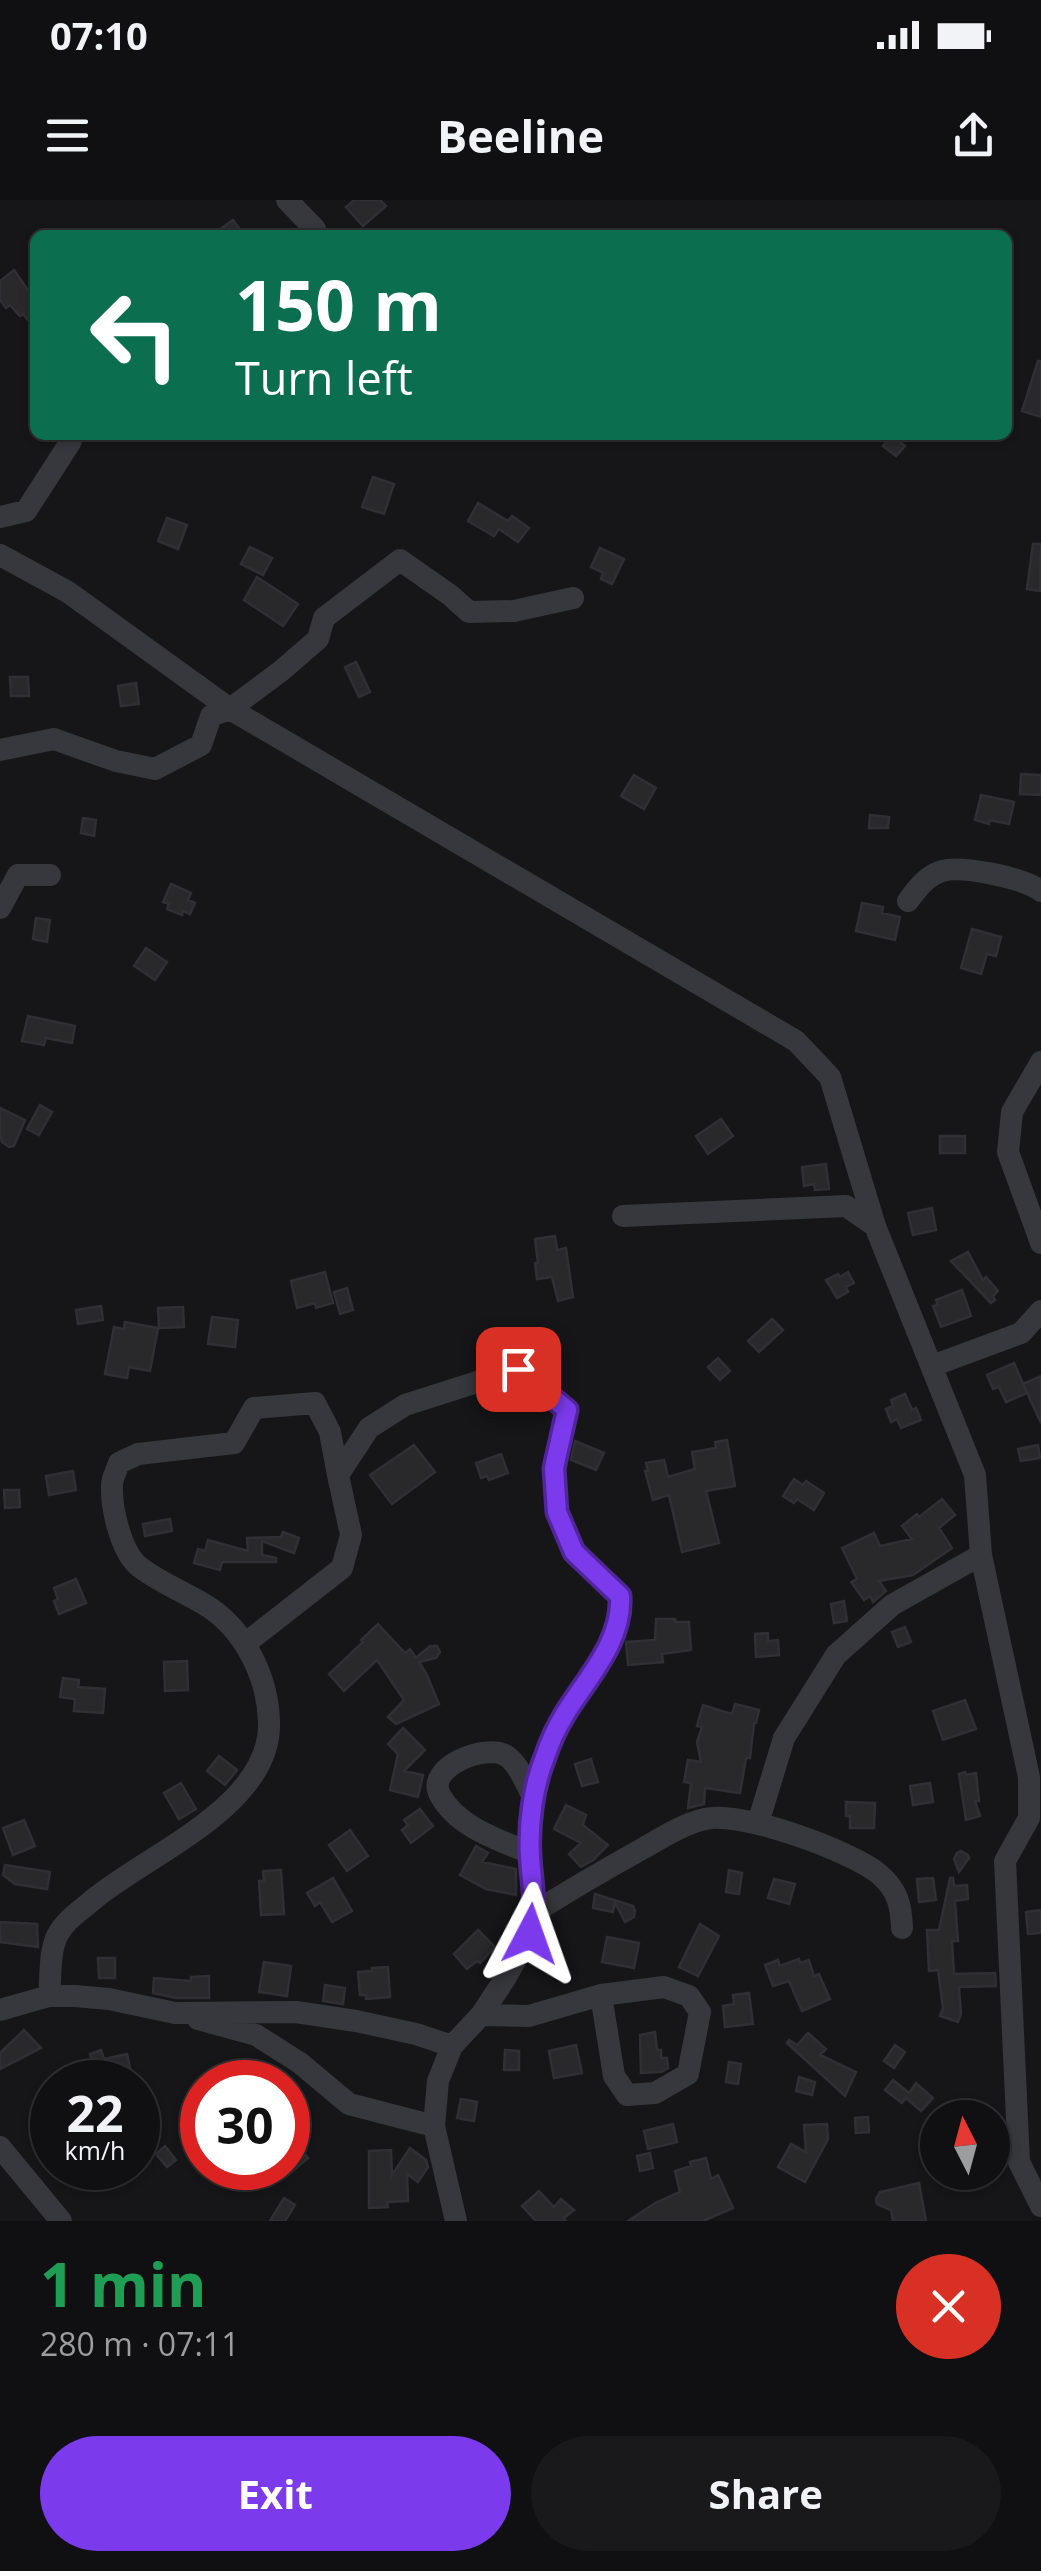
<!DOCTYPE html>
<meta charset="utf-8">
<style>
body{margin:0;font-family:"Open Sans",sans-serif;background:#19191b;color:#f1f3f6;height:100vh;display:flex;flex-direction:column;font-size:38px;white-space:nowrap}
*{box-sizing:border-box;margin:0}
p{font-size:32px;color:#9c9d9f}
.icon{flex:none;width:55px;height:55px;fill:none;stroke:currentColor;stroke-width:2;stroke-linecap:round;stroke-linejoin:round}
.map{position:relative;height:2021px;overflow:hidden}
.drawer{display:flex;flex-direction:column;background:#101012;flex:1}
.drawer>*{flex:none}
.top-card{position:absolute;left:30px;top:30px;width:982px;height:210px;border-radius:15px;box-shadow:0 2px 8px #0004,0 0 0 2px #303032;background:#0b6e4f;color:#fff;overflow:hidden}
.needle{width:65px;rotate:354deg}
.tools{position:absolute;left:920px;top:1900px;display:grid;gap:20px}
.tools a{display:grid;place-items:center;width:90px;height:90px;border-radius:50%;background:#101012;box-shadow:0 2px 8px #0004,0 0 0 2px #303032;font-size:50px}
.speed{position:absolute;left:30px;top:1860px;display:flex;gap:20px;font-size:50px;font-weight:700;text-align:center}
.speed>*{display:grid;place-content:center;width:130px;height:130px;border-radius:50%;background:#101012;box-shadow:0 2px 8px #0004,0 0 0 2px #303032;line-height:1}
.speed small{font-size:25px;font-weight:400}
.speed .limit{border:15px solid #d22;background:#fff;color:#111}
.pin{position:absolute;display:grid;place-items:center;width:85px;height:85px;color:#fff;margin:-42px;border-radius:20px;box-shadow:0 5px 15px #0006}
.me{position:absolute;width:110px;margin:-55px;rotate:4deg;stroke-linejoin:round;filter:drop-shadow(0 0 8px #0008)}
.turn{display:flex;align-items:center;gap:35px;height:210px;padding:0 40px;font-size:45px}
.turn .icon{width:130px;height:130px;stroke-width:2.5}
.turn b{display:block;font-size:70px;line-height:85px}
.round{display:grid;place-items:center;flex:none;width:105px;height:105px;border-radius:52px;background:#19191b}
.overview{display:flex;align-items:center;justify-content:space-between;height:170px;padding:0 40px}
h1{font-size:60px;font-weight:700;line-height:75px;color:#1e9e55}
.action{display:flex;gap:20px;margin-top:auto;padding:20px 40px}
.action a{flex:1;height:115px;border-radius:60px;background:#7c3aed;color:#fff;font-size:40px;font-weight:700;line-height:115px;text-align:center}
.action a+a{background:#19191b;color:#f1f3f6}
.status{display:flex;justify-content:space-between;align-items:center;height:70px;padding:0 50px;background:#101012;direction:ltr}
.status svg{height:28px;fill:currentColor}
header{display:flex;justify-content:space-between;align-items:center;height:130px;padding:0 40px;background:#101012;font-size:45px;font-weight:700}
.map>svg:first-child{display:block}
.building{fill:#29292c;stroke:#303034;stroke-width:2.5}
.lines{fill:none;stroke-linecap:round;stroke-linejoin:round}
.minor{stroke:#37383d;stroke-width:22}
.route-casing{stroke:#51269a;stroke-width:25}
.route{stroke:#7c3aed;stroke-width:18}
</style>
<div class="status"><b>07:10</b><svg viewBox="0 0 49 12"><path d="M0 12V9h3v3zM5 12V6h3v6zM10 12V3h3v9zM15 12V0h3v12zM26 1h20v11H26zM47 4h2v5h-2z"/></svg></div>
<header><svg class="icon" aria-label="menu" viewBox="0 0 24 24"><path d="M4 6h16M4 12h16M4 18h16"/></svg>Beeline<svg class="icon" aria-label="share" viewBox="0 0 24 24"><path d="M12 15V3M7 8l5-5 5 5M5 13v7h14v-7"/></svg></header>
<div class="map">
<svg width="1041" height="2021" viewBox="0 0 1041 2021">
<rect width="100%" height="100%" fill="#161618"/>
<!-- building -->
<path class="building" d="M 354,0 L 380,0 L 386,6 L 363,26 L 346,7 Z
M 233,20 L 244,35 L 212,35 Z
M 14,70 L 35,100 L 35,128 L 23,114 L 20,116 L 10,105 L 6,108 L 0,100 L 0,81 Z
M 1038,161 L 1041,161 L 1041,217 L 1022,211 Z
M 891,235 L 905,246 L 896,256 L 883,246 Z
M 373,277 L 394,284 L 384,314 L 362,307 Z
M 478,303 L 508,321 L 512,316 L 529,328 L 518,342 L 499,329 L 494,336 L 468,321 Z
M 167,318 L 187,325 L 178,349 L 158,341 Z
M 1033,344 L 1041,344 L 1040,391 L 1027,389 Z
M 250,347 L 272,358 L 263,375 L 241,364 Z
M 600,348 L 624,359 L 612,384 L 601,379 L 603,373 L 591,367 Z
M 257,377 L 298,404 L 283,426 L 244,400 Z
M 356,462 L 370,492 L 359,497 L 345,467 Z
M 10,477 L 28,477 L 29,496 L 11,496 Z
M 136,483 L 139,504 L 121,506 L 118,486 Z
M 1021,574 L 1041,575 L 1041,595 L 1020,594 Z
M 634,575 L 656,588 L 644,609 L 621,596 Z
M 981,595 L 1014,602 L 1009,624 L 989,620 L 989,624 L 975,620 Z
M 870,615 L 889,617 L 888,628 L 869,628 Z
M 83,618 L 96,620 L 94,636 L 81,633 Z
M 171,684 L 191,693 L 188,700 L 195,703 L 190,714 L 183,711 L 182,715 L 167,709 L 169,704 L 163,702 Z
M 862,703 L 883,707 L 882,713 L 900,717 L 895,740 L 856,731 Z
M 36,718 L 50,720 L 47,742 L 33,739 Z
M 972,729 L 1001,737 L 996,756 L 987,754 L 981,774 L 961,768 Z
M 146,748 L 167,762 L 155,780 L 134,766 Z
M 28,816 L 75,826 L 72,843 L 46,838 L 44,845 L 22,841 Z
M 40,905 L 52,912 L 39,935 L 27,929 Z
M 0,908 L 25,920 L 14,946 L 9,947 L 2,942 L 0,935 Z
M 721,919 L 733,936 L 708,954 L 696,936 Z
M 940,936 L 965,936 L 965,953 L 940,953 Z
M 826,964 L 829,989 L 815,990 L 814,984 L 804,986 L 802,967 Z
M 932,1008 L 936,1030 L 913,1035 L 908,1013 Z
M 555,1036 L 557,1050 L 566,1048 L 573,1097 L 558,1101 L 552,1077 L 537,1079 L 535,1063 L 538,1063 L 535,1039 Z
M 968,1052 L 983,1080 L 986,1077 L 998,1091 L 993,1096 L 995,1100 L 991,1103 L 951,1061 Z
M 325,1072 L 333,1103 L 316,1108 L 315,1103 L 297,1108 L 291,1081 Z
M 848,1072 L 854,1083 L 846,1087 L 848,1092 L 837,1098 L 826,1080 L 838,1074 L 840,1077 Z
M 347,1088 L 353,1110 L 340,1114 L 334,1092 Z
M 962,1090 L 971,1116 L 941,1127 L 933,1106 L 938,1105 L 936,1100 Z
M 101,1106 L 103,1120 L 78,1124 L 76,1110 Z
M 183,1107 L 184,1127 L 159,1128 L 158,1108 Z
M 212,1117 L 238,1120 L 235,1147 L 208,1144 Z
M 772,1119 L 783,1130 L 759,1152 L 748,1141 Z
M 125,1122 L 158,1128 L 150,1171 L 129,1167 L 127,1178 L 105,1174 L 114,1127 L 124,1129 Z
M 718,1158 L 730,1171 L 720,1180 L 708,1167 Z
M 1014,1163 L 1027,1193 L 1006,1202 L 999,1187 L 993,1189 L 987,1175 Z
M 1041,1176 L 1041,1223 L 1023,1184 Z
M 905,1194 L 912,1210 L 916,1208 L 921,1220 L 901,1228 L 897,1219 L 891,1222 L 886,1209 L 893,1206 L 891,1200 Z
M 727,1240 L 735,1286 L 706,1291 L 719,1343 L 682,1352 L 669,1295 L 653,1300 L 645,1271 L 648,1271 L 646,1263 L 664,1260 L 668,1277 L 695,1269 L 692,1252 L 716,1248 L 715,1242 Z
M 575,1241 L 604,1253 L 596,1270 L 571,1260 Z
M 414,1245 L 435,1272 L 392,1304 L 370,1275 Z
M 1038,1245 L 1040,1258 L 1021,1261 L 1018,1249 Z
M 501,1254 L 508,1273 L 489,1280 L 487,1276 L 481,1278 L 476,1263 Z
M 73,1271 L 76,1290 L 49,1295 L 46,1276 Z
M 794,1279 L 803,1285 L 806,1281 L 824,1293 L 814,1310 L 797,1299 L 794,1303 L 783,1296 Z
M 4,1290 L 19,1290 L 20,1307 L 5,1308 Z
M 942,1299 L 955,1315 L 939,1328 L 952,1348 L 913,1375 L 879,1381 L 886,1391 L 873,1402 L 870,1396 L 864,1400 L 851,1382 L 857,1379 L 842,1348 L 874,1333 L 880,1346 L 912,1339 L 902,1326 L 917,1314 L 919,1317 Z
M 170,1319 L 172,1331 L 145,1336 L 143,1324 Z
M 283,1332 L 299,1338 L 294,1353 L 262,1341 L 262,1355 L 276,1358 L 276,1362 L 222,1362 L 220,1370 L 194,1363 L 198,1349 L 205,1351 L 208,1340 L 248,1351 L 247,1338 L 281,1337 Z
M 76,1379 L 86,1403 L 59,1414 L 54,1401 L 58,1399 L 54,1388 Z
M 844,1401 L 847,1421 L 834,1423 L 831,1404 Z
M 656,1419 L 675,1419 L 675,1422 L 689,1422 L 691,1450 L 662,1454 L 663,1462 L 628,1465 L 626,1442 L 655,1440 Z
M 378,1424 L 405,1453 L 410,1449 L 416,1458 L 430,1446 L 437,1446 L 440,1452 L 436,1458 L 419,1462 L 426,1473 L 439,1504 L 396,1524 L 388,1517 L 404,1500 L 377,1460 L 344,1491 L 329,1474 L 363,1442 L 361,1440 Z
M 905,1427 L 911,1442 L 898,1447 L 892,1432 Z
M 768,1433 L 768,1441 L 778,1440 L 779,1455 L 756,1457 L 755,1434 Z
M 187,1461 L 188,1490 L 165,1491 L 164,1462 Z
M 63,1478 L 79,1480 L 78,1487 L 105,1489 L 103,1513 L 74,1511 L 75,1499 L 60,1497 Z
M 965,1500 L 976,1529 L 943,1540 L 933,1511 Z
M 735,1504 L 759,1510 L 756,1523 L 754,1523 L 750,1558 L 746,1558 L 740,1593 L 705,1588 L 704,1604 L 688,1608 L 691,1583 L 684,1582 L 688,1560 L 701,1562 L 697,1542 L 702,1527 L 697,1526 L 703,1505 L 732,1514 Z
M 403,1528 L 425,1550 L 404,1571 L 423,1575 L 418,1597 L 390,1590 L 398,1554 L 388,1544 Z
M 219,1556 L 237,1570 L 225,1585 L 207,1571 Z
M 591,1559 L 598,1582 L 582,1586 L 575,1564 Z
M 965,1572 L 966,1575 L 976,1573 L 979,1601 L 975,1601 L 980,1616 L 966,1620 L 959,1574 Z
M 181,1583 L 196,1609 L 179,1619 L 164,1593 Z
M 930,1583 L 933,1602 L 913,1605 L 910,1586 Z
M 846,1602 L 875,1603 L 874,1628 L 850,1628 L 850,1616 L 846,1616 Z
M 566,1605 L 586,1615 L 583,1625 L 608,1645 L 593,1660 L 581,1667 L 569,1654 L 581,1643 L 554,1629 Z
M 420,1609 L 433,1626 L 411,1643 L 402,1630 L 408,1625 L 404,1620 Z
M 24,1620 L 35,1646 L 13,1655 L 3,1628 Z
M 350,1630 L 368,1656 L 347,1671 L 329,1645 Z
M 476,1646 L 488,1653 L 482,1662 L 516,1669 L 516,1695 L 486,1689 L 460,1675 Z
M 961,1651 L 968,1655 L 969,1658 L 959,1672 L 954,1659 L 957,1653 Z
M 5,1665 L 50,1672 L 47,1689 L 15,1684 L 3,1675 Z
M 281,1670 L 284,1714 L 261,1715 L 259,1681 L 264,1681 L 263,1671 Z
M 729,1670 L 742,1673 L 739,1694 L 726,1692 Z
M 333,1678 L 352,1711 L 332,1722 L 320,1702 L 315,1706 L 307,1693 Z
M 933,1678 L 936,1700 L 919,1702 L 917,1679 Z
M 950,1678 L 953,1678 L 954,1686 L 967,1685 L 968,1699 L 955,1701 L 958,1741 L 952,1741 L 954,1774 L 995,1773 L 996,1786 L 959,1787 L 961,1814 L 958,1822 L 940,1816 L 943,1808 L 938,1770 L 929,1771 L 927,1730 L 939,1730 Z
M 774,1679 L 795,1684 L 789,1704 L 768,1698 Z
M 595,1694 L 633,1706 L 635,1711 L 634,1717 L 625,1722 L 615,1703 L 613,1712 L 593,1708 Z
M 1041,1710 L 1041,1733 L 1028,1734 L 1026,1712 Z
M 0,1722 L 37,1724 L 38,1747 L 0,1742 Z
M 700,1724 L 719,1736 L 698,1776 L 679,1767 Z
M 478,1730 L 495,1747 L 480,1763 L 477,1761 L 467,1769 L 454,1754 Z
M 607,1737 L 639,1743 L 634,1768 L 602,1762 Z
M 98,1758 L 115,1758 L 115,1778 L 99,1778 Z
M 799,1759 L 800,1763 L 809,1760 L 814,1776 L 819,1774 L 830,1799 L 802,1811 L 789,1781 L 773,1786 L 765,1765 L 778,1760 L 780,1766 Z
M 264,1762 L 291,1766 L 287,1796 L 259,1792 Z
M 388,1767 L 390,1797 L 366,1799 L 366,1795 L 360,1795 L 358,1772 L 372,1771 L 372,1768 Z
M 209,1776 L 209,1798 L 176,1798 L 153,1793 L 154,1778 L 191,1781 L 191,1777 Z
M 325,1785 L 345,1788 L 343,1804 L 323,1801 Z
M 749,1793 L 753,1824 L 725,1827 L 723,1806 L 734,1804 L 733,1795 Z
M 24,1830 L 41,1848 L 0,1869 L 0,1853 Z
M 655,1832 L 657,1850 L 661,1850 L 661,1858 L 667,1858 L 668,1868 L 661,1872 L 641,1873 L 640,1835 Z
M 808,1833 L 826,1849 L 820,1855 L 856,1872 L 845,1896 L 787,1843 L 789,1840 L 797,1845 Z
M 576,1845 L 582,1873 L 554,1878 L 549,1851 Z
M 895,1845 L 905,1852 L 894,1868 L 884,1861 Z
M 101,1850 L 104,1859 L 127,1854 L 130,1868 L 109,1872 L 111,1877 L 100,1881 L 90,1854 Z
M 505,1850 L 519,1851 L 519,1870 L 504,1870 Z
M 729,1862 L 741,1864 L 738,1884 L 726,1882 Z
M 226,1863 L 255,1882 L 214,1882 Z
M 799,1877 L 815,1882 L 812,1895 L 796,1891 Z
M 893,1880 L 909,1893 L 916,1883 L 933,1898 L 921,1911 L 906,1898 L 902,1903 L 885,1890 Z
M 288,1893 L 308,1924 L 289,1936 L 308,1958 L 288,1975 Z
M 461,1899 L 477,1902 L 474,1921 L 457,1918 Z
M 868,1917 L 869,1932 L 856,1933 L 855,1918 Z
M 673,1924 L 677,1942 L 648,1949 L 644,1931 Z
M 827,1924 L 828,1939 L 805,1982 L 778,1967 L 791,1944 L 806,1952 L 804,1925 Z
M 165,1946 L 176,1960 L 167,1967 L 156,1954 Z
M 410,1948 L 426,1960 L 428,1967 L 418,1982 L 407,1974 L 408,2001 L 387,2002 L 388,2007 L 369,2008 L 369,1951 L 391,1950 L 392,1975 Z
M 650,1953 L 653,1968 L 640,1971 L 637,1956 Z
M 706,1958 L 711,1979 L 718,1975 L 733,2008 L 703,2021 L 628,2021 L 655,2003 L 680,1992 L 675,1971 L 691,1966 L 690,1962 Z
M 919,1983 L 926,2021 L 893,2021 L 891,2010 L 877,2004 L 876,1999 L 880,1992 Z
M 539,1991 L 554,2007 L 561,1999 L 574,2010 L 564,2018 L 566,2021 L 536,2021 L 522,2006 Z
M 284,1998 L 295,2005 L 285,2021 L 270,2021 Z"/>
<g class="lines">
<!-- minor -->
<path class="minor" d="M 287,0 L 315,29
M 0,317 L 26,311 L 71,241 L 71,235
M 0,355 L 68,392 L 230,509 L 796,841 L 830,877 L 875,1026 L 975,1275 L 981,1355 L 1029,1577 L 1029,1618 L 1005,1661 L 1019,1962 L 1041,2006
M 0,550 L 54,539 L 116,561 L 155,569 L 201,545 L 211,516 L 230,509 L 281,471 L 318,439 L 324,418 L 400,360 L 450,395 L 469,412 L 514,411 L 573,398
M 908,701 C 917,689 926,676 942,671 C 962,665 1024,678 1041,691
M 0,708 L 18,675 L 50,675
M 1041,862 L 1012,912 L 1008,952 L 1041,1043
M 623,1016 L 846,1006 L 875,1026
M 932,1166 L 1021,1133 L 1041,1111
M 246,1443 L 342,1368 L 351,1335 L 338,1275 L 369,1228 L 405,1205 L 518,1169 L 567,1210 L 554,1268 L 557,1311 L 574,1352 L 620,1396 L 621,1413 L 605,1453 L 562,1517 L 544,1559 L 534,1599 L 531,1630 L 530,1653 L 535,1712 L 530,1734 L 506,1777 L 481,1815 L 452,1846 L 438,1881 L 434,1926 L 456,2021
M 758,1623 L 784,1538 L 836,1455 L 892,1405 L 981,1355
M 530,1653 C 499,1640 457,1627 440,1595 C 425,1567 485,1544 505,1555 C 519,1563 526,1585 534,1599
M 535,1712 C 570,1690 606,1669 642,1649 C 661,1638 683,1624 705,1619 C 739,1610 852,1651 879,1674 C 898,1690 901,1705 902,1728
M 49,1796 C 51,1778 49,1753 57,1736 C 65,1720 81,1710 94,1699 C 150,1653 272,1605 269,1522 C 268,1478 245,1430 207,1406 C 186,1393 161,1383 141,1368 C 121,1354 111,1308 112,1285 C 112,1278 117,1270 119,1263 L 138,1254 L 234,1243 L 254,1208 L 315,1203 L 330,1232 L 338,1275
M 0,1810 L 49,1796 L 75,1796 L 109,1799 L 175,1813 L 296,1812 L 356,1821 L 416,1834 L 452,1846
M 481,1815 L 529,1816 L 601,1795 L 664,1787 L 689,1796 L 700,1812 L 688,1874 L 655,1893 L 627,1895 L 614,1876 L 601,1795
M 198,1819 L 256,1835 L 300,1863 L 349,1904 L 434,1926
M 0,1947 L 61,2021"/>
</g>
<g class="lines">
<defs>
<path id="route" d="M 518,1169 L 567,1210 L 554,1268 L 557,1312 L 574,1352 L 620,1396 C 623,1441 587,1478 565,1514 C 557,1527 550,1542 545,1557 C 533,1587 528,1624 530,1657 C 532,1686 537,1704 530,1734"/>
</defs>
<!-- route casing -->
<use href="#route" class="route-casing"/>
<!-- route -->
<use href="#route" class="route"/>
</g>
</svg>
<div class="tools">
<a><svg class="needle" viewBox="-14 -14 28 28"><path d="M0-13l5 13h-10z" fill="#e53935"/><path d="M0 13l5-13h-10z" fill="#9c9d9f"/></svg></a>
</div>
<div class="speed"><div>22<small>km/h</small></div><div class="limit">30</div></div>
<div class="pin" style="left:518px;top:1169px;background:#d93025"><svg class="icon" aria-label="arrive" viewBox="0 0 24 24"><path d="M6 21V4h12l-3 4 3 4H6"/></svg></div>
<svg class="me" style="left:530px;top:1734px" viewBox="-20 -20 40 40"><path d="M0-17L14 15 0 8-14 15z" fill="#7c3aed" stroke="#fff" stroke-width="4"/></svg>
<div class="top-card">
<div class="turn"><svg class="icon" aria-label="left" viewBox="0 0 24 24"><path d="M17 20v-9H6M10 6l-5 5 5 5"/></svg><div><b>150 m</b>Turn left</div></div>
</div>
</div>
<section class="drawer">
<div class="overview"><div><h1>1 min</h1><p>280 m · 07:11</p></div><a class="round" style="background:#d93025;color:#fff"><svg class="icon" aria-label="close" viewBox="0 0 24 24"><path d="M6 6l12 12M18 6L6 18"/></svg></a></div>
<div class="action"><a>Exit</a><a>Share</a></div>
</section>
